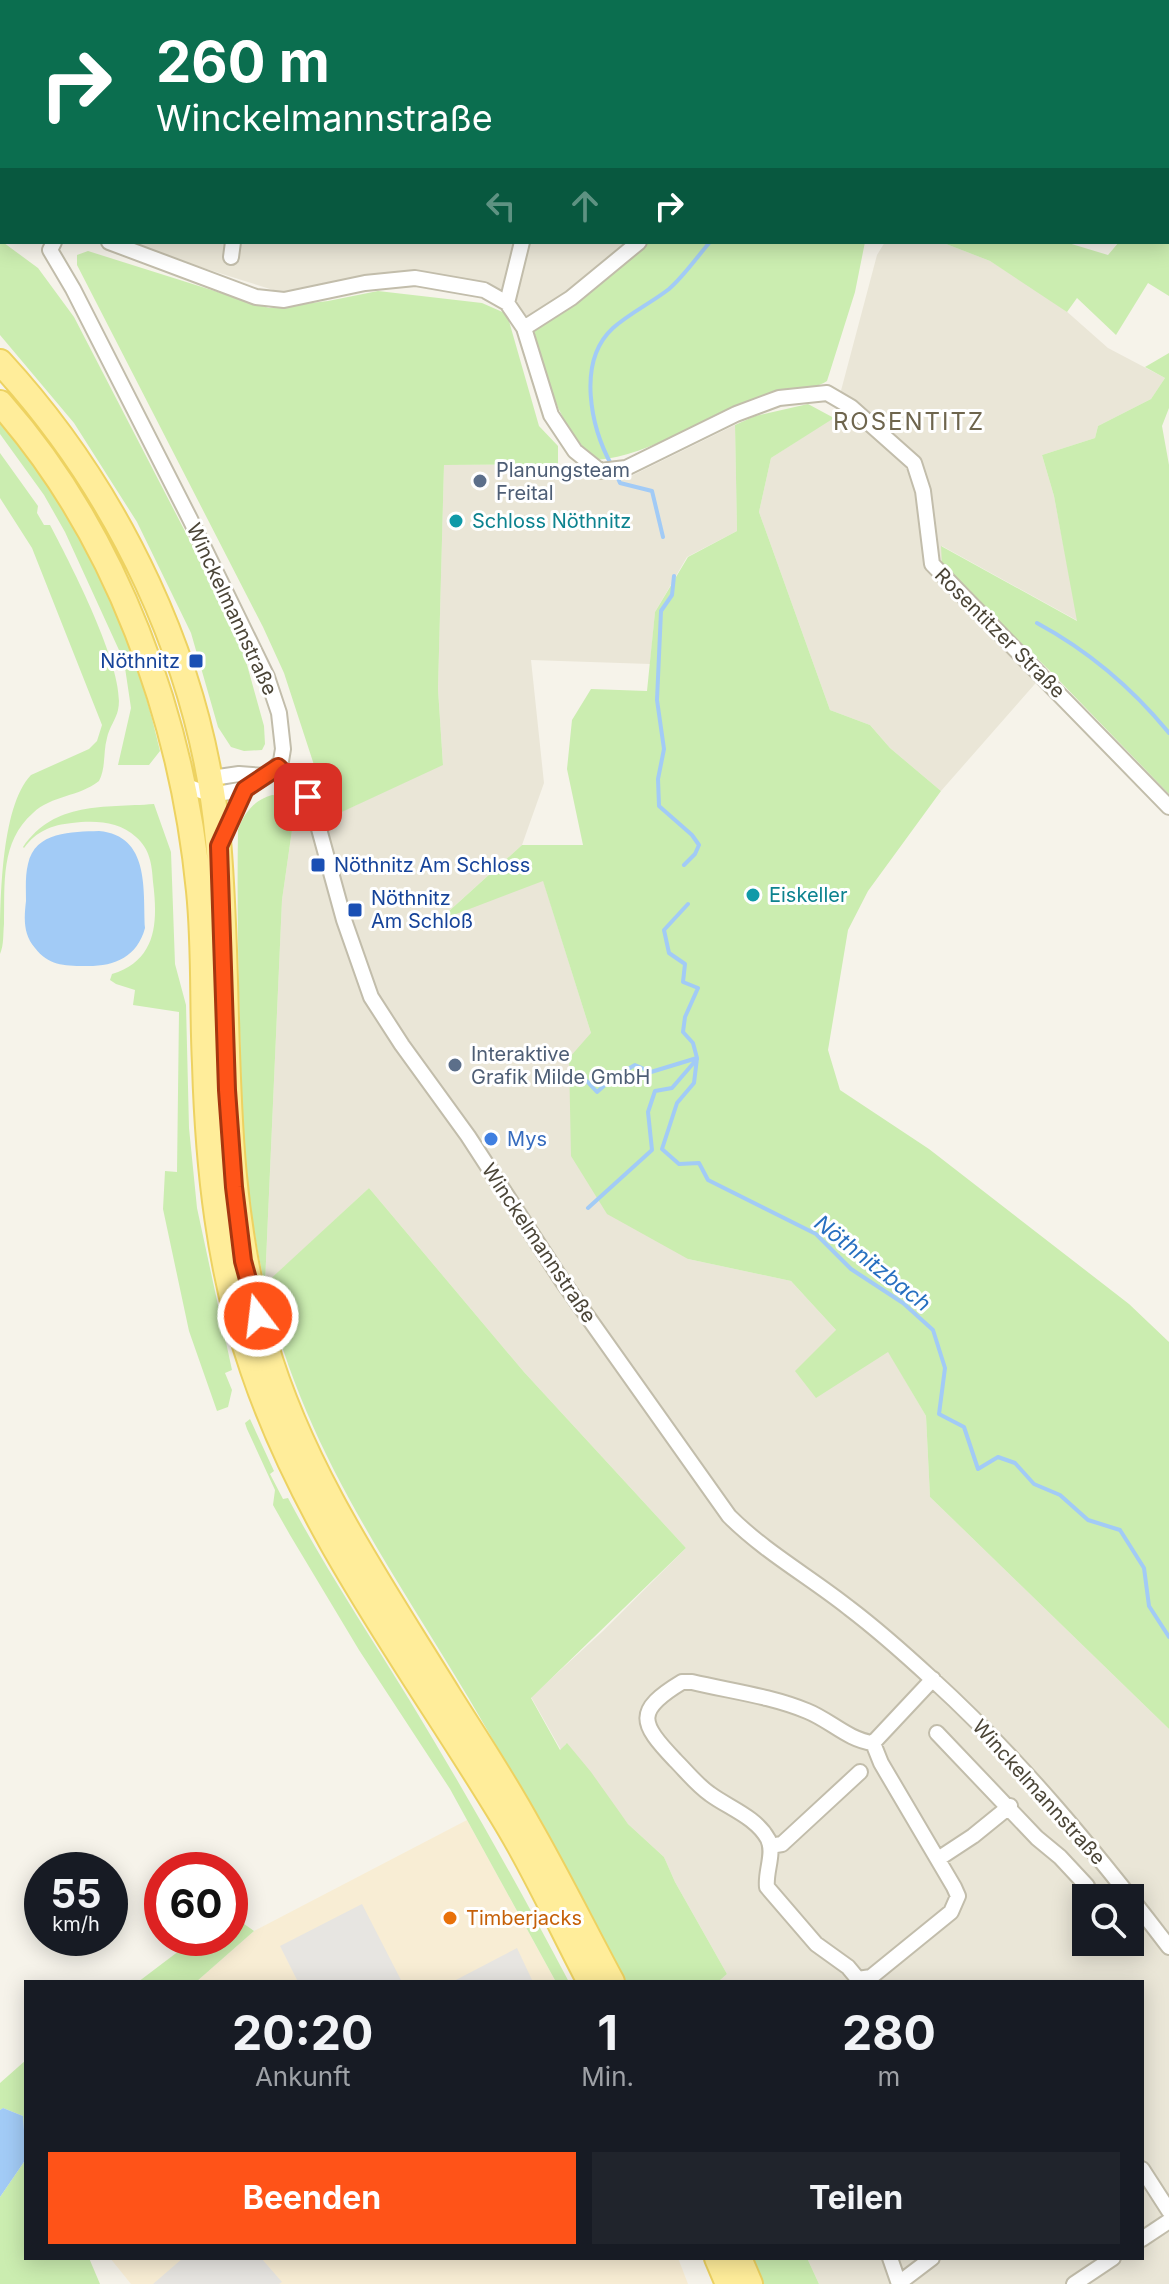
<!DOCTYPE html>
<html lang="de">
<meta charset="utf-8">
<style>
body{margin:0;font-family:Inter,sans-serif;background:#20242c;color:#f1f3f6;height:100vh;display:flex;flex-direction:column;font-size:30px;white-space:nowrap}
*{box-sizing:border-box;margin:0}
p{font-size:26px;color:#9ea1a6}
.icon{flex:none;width:44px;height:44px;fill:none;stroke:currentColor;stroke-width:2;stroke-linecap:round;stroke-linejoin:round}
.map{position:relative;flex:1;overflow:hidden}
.side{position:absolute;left:24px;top:1980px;width:1120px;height:280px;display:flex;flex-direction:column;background:#171b24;border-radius:0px;box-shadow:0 4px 20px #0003}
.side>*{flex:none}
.hud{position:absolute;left:0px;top:0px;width:1170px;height:244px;box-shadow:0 4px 20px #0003;background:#0b6e4f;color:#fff;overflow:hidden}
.tools{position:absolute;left:1072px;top:1884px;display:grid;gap:16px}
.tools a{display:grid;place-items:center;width:72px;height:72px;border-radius:0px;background:#171b24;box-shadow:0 4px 20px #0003;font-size:40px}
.speed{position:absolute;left:24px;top:1852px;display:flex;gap:16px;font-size:40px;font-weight:700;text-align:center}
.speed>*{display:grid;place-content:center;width:104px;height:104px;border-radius:50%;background:#171b24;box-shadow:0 4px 20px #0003;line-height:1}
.speed small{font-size:20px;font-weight:400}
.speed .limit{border:12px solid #d22;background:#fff;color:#111}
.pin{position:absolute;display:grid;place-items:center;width:68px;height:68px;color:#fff;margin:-34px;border-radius:16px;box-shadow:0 4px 12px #0006}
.me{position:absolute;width:88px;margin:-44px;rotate:345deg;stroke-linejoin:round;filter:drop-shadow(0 0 6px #0008)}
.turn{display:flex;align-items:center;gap:28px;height:168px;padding:0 24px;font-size:36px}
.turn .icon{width:104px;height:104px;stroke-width:2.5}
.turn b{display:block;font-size:56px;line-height:68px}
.lanes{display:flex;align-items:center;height:76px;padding:0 24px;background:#0003;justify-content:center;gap:40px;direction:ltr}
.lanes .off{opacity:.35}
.eta{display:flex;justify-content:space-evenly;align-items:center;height:136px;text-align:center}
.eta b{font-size:48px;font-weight:700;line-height:56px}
.primary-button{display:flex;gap:16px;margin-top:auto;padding:16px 24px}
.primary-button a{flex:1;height:92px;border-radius:0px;background:#ff5318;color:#fff;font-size:32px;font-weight:700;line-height:92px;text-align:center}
.primary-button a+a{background:#20242c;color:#f1f3f6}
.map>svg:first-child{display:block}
.residential{fill:#eae6d7;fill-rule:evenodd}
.commercial{fill:#f8edd4}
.green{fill:#cbedb0}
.parking{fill:#e7e5e1}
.water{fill:#a2cbf6}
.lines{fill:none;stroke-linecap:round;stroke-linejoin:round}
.stream{stroke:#a2cbf6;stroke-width:4}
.minor-casing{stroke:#c2bdab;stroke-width:18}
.primary-casing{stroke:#edd261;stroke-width:28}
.minor{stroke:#fff;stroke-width:14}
.primary{stroke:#ffed9a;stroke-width:24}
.route-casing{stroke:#a63610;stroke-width:20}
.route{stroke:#ff5318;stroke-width:14}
.service-dot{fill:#5c6f8a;stroke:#fff;stroke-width:3}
.culture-dot{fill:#0f9aa8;stroke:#fff;stroke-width:3}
.transit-dot{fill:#1a4fb4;stroke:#fff;stroke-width:3}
.shop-dot{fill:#3f7fe0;stroke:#fff;stroke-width:3}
.food-dot{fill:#e8710a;stroke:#fff;stroke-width:3}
.labels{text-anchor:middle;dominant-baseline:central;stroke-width:6;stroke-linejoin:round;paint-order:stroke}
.service-label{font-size:20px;fill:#4e5e75;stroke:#fff;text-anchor:start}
.culture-label{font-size:20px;fill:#0d838f;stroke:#fff;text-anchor:start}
.street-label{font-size:20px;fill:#4b4537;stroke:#fff}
.transit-label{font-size:20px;fill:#164399;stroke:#fff;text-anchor:start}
.shop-label{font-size:20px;fill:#366cbe;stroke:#fff;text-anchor:start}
.food-label{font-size:20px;fill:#c56008;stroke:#fff;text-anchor:start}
.water-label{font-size:22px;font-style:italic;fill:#266fc0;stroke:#fff}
.quarter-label{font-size:24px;letter-spacing:2px;fill:#6e654d;stroke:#fff}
</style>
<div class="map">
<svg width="1169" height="2284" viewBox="0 0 1169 2284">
<rect width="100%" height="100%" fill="#f6f3ea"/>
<!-- residential -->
<path class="residential" d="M 147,0 L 641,0 L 641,2 L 147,2 Z
M 120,242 L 635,242 L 532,320 L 502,296 L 377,274 L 283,293 Z
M 885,242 L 941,242 L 990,261 L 1056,302 L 1108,348 L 1165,378 L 1151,399 L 1098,426 L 1095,438 L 1042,455 L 1054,496 L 1078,621 L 942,546 L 942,567 L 1048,669 L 941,791 L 890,748 L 870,725 L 830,710 L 759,512 L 771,458 L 834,417 L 877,255 Z
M 735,425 L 737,531 L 687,557 L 655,612 L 650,664 L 531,660 L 544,783 L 522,845 L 440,919 L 543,880 L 591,1033 L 688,1259 L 791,1281 L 836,1330 L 888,1351 L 926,1416 L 930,1497 L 1169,1729 L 1169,2284 L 819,2284 L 807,2258 L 1142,2258 L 1142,1982 L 718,1982 L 727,1974 L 675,1882 L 664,1857 L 628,1824 L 566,1744 L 561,1750 L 531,1697 L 603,1631 L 686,1548 L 524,1372 L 369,1188 L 265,1285 L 282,900 L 292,830 L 309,827 L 443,764 L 438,689 L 444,465 L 558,464 L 593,476 L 627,478 ZM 1086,1898 L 1130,1898 L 1130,1942 L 1086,1942 Z"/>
<!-- commercial -->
<path class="commercial" d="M 467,1820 L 556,1982 L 196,1982 L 254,1931 Z
M 110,2258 L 678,2258 L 688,2284 L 131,2284 Z"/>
<!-- green -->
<path class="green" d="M 0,0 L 147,0 L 2,2 L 2,232 Z
M 1169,176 L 1169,296 L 1148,283 L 1116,335 L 1077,298 L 1067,312 L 990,261 L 941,242 L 1065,242 L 1108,255 L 1119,242 L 1168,242 Z
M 0,240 L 38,268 L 74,317 L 189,539 L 244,654 L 264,726 L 265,744 L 262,750 L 244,751 L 231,747 L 218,727 L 191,633 L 137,522 L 74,423 L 0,335 Z
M 646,242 L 865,242 L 855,292 L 827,381 C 808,393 779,390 756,398 C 701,416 655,455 596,460 C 556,423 548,382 534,331 L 589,292 Z
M 88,251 L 269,308 L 328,301 L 378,291 L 482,303 L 507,314 L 539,426 L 558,446 L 558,464 L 444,465 L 438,689 L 443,765 L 331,817 L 284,673 L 263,627 L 77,265 L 77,255 Z
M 1169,353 L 1169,408 L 1162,426 L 1169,465 L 1169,794 L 1048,669 L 942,566 L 941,546 L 1077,621 L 1054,496 L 1042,455 L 1095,438 L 1098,426 L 1151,399 L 1165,378 L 1145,367 Z
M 808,404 L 834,418 L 771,458 L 759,512 L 830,710 L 870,725 L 890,748 L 941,791 L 868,891 L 848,930 L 828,1050 L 840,1090 L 929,1149 L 1129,1304 L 1169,1342 L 1169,1729 L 930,1497 L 926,1416 L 888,1352 L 816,1398 L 795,1371 L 836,1330 L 791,1281 L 688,1259 L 607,1214 L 571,1156 L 569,1058 L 591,1033 L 543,881 L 438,921 L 522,845 L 583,845 L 567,769 L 572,720 L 591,689 L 647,691 L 655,612 L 688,557 L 737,531 L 735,425 L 755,416 Z
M 0,420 C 80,510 134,635 160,751 L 149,765 L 118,765 L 131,708 L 124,661 L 65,532 L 44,495 L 0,434 Z
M 0,453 L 38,506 L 37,513 L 44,525 L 50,525 C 69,561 127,672 118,710 C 116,719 109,728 107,738 C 103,752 106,768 99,781 C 79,797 52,795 33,813 C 0,842 5,884 4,924 C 3,934 4,945 0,954 C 0,906 0,807 31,775 L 89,749 L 97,741 L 102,725 L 32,548 L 0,498 Z
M 272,795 C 294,795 301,809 309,827 L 292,830 L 282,900 L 265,1284 L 369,1188 L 524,1372 L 686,1548 L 531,1698 L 560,1750 L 567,1743 L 591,1772 L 628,1824 L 664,1857 L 675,1882 L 727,1974 L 718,1982 L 624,1982 C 574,1886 523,1790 468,1697 C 386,1560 302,1445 265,1285 C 245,1201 242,1116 240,1030 C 238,963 237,897 238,830 C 244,813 254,800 272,795 Z
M 154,804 L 171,852 L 175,964 L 186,1005 L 189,1128 L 197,1208 L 232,1370 L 225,1373 L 232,1390 L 228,1407 L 217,1411 L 189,1331 L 163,1209 L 165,1171 L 177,1172 L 179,1012 L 133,1005 L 135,990 L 116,984 L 110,980 L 112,974 C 157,960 158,922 153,882 C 152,865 150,849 136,837 C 119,821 94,820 72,823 C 52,825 36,831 24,848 L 23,847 C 55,801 103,808 154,804 Z
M 250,1419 L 274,1471 L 270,1474 L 283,1499 L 288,1498 C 325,1568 369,1634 410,1701 C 466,1793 519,1887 569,1982 L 556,1982 L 450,1789 L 359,1650 L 290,1535 L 273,1505 L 275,1490 L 247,1429 L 245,1423 Z
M 240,1921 L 254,1931 L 196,1982 L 138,1982 L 196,1938 L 230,1938 L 230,1923 Z
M 26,2060 L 26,2156 L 23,2116 L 3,2108 L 0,2110 L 0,2083 Z
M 26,2159 L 26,2258 L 89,2258 L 100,2284 L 0,2284 L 0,2197 Z
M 751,2258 L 807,2258 L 819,2284 L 762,2284 Z"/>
<!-- parking -->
<path class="parking" d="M 362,1904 L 402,1982 L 298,1982 L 280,1946 Z
M 517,1948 L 533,1982 L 452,1982 Z
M 183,2258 L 261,2258 L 282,2282 L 279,2284 L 153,2284 Z"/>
<!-- water -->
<path class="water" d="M 99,831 C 150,836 143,889 145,928 C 137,958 113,967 84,966 C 64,966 48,965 35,948 C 23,934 24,918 26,901 C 26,890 25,876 28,864 C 35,831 72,832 99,831 Z
M 3,2108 L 23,2116 L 26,2159 L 0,2197 L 0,2110 Z"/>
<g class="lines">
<!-- stream -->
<path class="stream" d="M 767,0 L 768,2
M 612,466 C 591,428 576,362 613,328 C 630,313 651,303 669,289 C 684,276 697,257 710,242
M 616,474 L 620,483 L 652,491 L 663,537
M 674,576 L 672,595 L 661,611 L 657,700 L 664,749 L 658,779 L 659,806 L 692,835 L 699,845 L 695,854 L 684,865
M 1037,623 C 1087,650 1133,689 1169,733
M 697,1058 L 694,1083 L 677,1103 L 662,1149 L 679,1164 L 699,1163 L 708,1180 L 816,1234 L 851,1269 L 903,1303 L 933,1330 L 945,1368 L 939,1414 L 964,1427 L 978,1469 L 998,1457 L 1015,1463 L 1034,1484 L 1060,1495 L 1088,1520 L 1120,1530 L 1144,1568 L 1149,1606 L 1169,1637
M 583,1077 L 597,1092 L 614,1077 L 635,1065 L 651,1072 L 697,1058 L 693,1043 L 683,1032 L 685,1017 L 698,988 L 683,982 L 685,964 L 669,953 L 664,930 L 688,904
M 588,1208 L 652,1150 L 648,1112 L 655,1091 L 672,1088 L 697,1059"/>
<defs>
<path id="minor" d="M 534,0 L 534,2
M 713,0 L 713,2
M 222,2 L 222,0
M 54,242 L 50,250 L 73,289 L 190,519 L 267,677 L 279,713 L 283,749 L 281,761 L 270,774 L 245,789 L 212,795 L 181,784
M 109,242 L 256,297 L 284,300 L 365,283 L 415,278 L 484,290 L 507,303 L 524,328 L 551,415 L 575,451 L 600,471 L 626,468 L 736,414 L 779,398 L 827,393 L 851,407 L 914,463 L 923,491 L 932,564 L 1169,807
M 231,257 L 233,242
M 507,303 L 522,242
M 524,328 L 571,298 L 639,242
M 278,767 L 301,788 L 313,807 L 344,920 L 371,997 L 402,1045 L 468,1136 L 563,1282 L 729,1516 C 765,1552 810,1577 849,1608 C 878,1630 906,1655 932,1679 C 1020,1759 1097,1853 1169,1947
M 205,779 L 239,774 L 264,776
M 222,838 L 245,789
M 682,1682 L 692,1682 C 730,1691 771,1696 807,1711 C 830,1720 848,1740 873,1743 L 881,1763 L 954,1887 L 958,1896 L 951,1912 L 871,1977 L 858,1979 L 848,1967 L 816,1944 L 767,1887 C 765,1872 775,1853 768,1839 C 756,1817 729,1808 710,1794 C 697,1785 686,1771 675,1760 C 640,1723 634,1711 682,1682 Z
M 937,1733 L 1037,1838 L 1060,1857 L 1087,1886
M 873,1743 L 933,1679
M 770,1846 L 782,1844 L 860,1772
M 938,1859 L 973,1836 L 1010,1806
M 1142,2169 L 1169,2211
M 1142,2239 L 1169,2221
M 890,2258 L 899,2284
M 899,2283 L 932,2258
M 1074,2284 L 1113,2258"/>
<path id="primary" d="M 0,362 C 119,491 202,664 218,840 C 233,1011 215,1174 265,1343 C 302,1471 380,1584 449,1696 C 476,1739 504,1781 528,1825 C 558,1877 584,1930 612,1982
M 0,403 C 117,535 182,717 199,891 C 205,949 202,1006 205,1064 C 208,1167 219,1272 253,1370 C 310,1538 420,1678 510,1829 C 539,1878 563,1931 590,1982
M 717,2258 L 728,2284
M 739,2258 L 750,2284"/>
</defs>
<!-- minor casing -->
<use href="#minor" class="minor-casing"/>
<!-- primary casing -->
<use href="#primary" class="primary-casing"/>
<!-- minor -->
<use href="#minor" class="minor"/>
<!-- primary -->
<use href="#primary" class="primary"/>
</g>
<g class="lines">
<defs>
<path id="route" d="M 258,1316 L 243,1261 L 234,1187 L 227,1090 L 219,846 L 245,789 L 278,767 L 308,797"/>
</defs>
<!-- route casing -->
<use href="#route" class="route-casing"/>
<!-- route -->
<use href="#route" class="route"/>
</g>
<!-- markers -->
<g class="service-dot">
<circle cx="480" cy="481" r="8"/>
<circle cx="455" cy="1065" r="8"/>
</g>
<g class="culture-dot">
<circle cx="456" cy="521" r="8"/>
<circle cx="753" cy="895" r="8"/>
</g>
<g class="transit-dot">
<rect x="188" y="653" width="16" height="16" rx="4"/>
<rect x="310" y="857" width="16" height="16" rx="4"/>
<rect x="347" y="902" width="16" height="16" rx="4"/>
</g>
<circle class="shop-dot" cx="491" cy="1139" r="8"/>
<circle class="food-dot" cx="450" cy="1918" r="8"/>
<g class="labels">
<!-- service labels -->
<g class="service-label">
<text x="496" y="470">Planungsteam<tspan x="496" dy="23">Freital</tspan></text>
<text x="471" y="1054">Interaktive<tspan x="471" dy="23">Grafik Milde GmbH</tspan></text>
</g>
<!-- culture labels -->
<g class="culture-label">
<text x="472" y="521">Schloss Nöthnitz</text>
<text x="769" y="895">Eiskeller</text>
</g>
<!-- street labels -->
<g class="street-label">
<text transform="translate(232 609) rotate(65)">Winckelmannstraße</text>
<text transform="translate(1000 633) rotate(45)">Rosentitzer Straße</text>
<text transform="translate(539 1243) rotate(56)">Winckelmannstraße</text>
<text transform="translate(1039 1792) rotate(48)">Winckelmannstraße</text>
</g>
<!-- transit labels -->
<g class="transit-label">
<text x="180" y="661" text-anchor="end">Nöthnitz</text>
<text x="334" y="865">Nöthnitz Am Schloss</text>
<text x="371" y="898">Nöthnitz<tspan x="371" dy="23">Am Schloß</tspan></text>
</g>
<!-- shop labels -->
<g class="shop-label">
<text x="507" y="1139">Mys</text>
</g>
<!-- food labels -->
<g class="food-label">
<text x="466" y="1918">Timberjacks</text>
</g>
<!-- water labels -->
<g class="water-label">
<text transform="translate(873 1263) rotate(38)">Nöthnitzbach</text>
</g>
<!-- quarter labels -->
<g class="quarter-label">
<text x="909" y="421">ROSENTITZ</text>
</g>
</g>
</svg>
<div class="tools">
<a><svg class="icon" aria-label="search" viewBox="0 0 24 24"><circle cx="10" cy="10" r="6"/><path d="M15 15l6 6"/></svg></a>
</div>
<div class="speed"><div>55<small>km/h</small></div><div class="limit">60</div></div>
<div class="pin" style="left:308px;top:797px;background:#d93025"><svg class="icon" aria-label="arrive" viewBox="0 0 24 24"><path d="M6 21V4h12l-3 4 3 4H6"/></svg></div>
<svg class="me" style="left:258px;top:1316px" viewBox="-20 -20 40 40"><circle r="17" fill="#ff5318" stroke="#fff" stroke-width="3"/><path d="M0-11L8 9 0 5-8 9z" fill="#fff"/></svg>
<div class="hud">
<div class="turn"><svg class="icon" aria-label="right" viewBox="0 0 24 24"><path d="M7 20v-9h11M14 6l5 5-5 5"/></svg><div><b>260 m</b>Winckelmannstraße</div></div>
<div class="lanes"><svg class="icon off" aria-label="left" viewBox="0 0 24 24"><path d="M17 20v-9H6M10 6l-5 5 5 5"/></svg><svg class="icon off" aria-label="ahead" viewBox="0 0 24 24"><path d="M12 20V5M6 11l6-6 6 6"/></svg><svg class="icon" aria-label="right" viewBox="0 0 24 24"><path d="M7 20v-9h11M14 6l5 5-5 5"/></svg></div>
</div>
<section class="side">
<div class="eta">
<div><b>20:20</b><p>Ankunft</p></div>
<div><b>1</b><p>Min.</p></div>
<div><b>280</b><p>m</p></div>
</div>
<div class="primary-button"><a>Beenden</a><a>Teilen</a></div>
</section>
</div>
